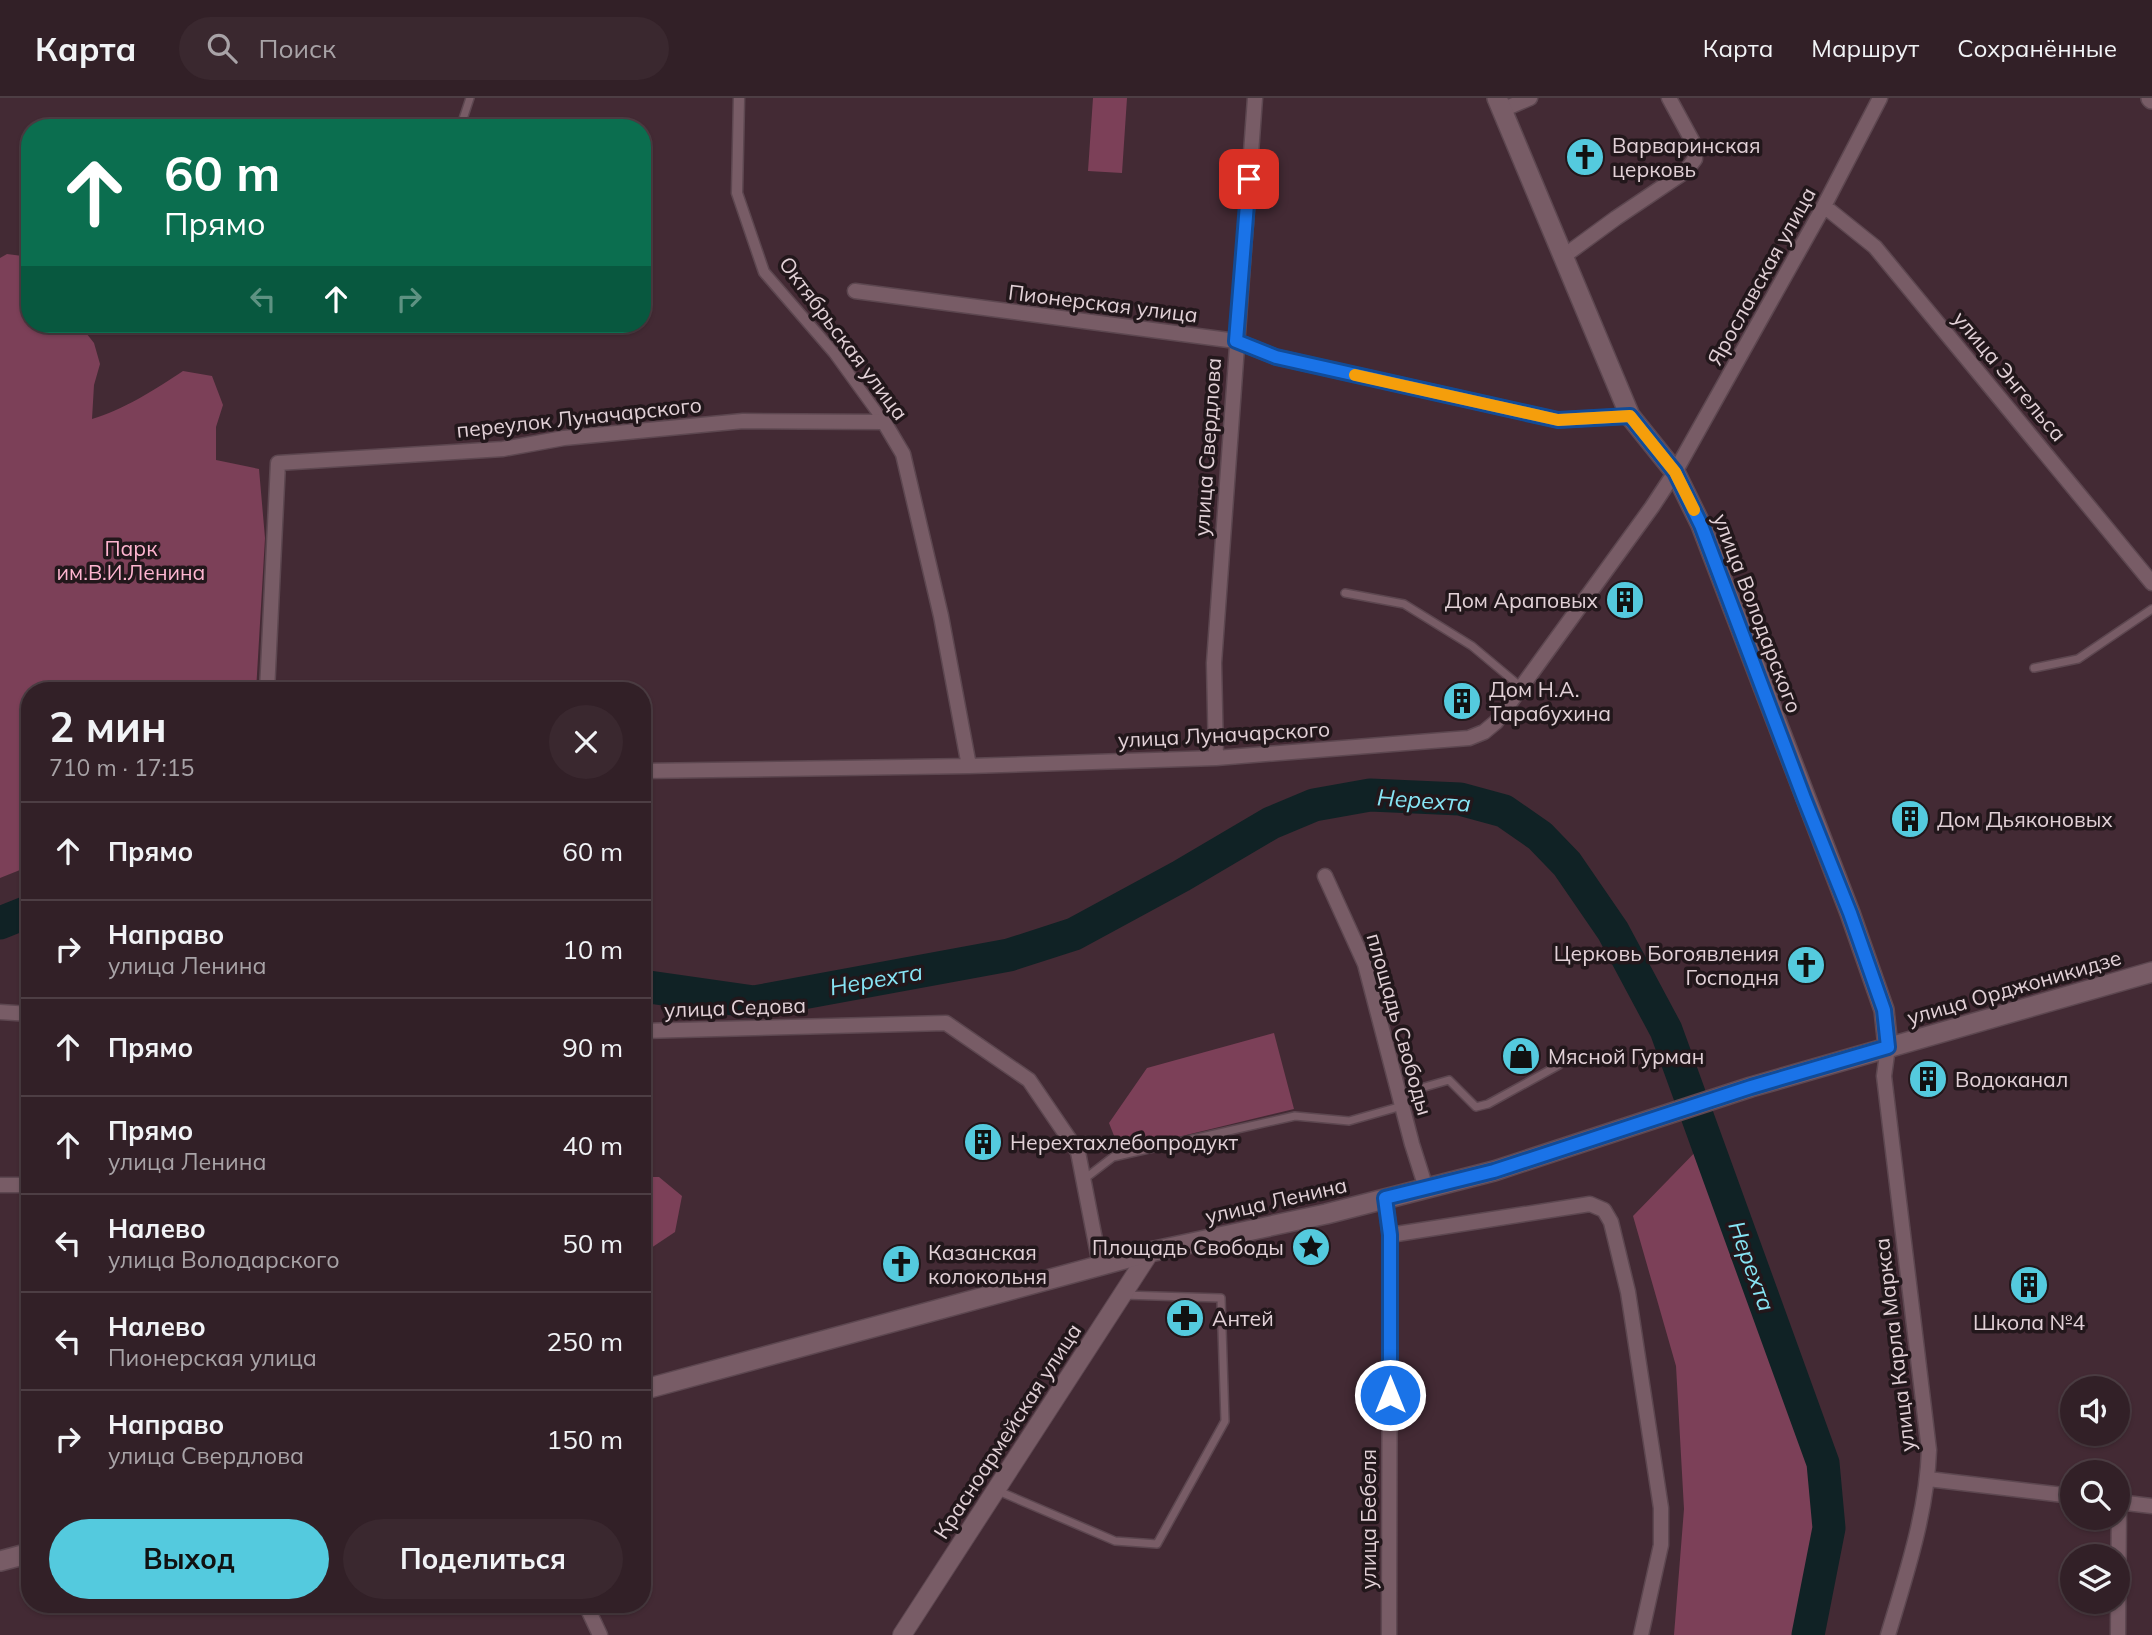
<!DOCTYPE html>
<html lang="ru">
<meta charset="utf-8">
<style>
body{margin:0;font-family:Mulish,sans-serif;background:#3a282f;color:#f1f3f6;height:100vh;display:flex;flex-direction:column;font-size:26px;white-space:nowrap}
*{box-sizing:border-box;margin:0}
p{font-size:23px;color:#a8a3a7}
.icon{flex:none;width:38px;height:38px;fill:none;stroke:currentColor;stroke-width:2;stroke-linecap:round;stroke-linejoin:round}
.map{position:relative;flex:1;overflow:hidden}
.sheet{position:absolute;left:21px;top:584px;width:630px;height:931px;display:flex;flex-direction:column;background:#322027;border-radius:28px;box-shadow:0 2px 5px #0004,0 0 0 2px #4d3e44}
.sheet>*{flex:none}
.guide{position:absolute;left:21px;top:21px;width:630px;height:214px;border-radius:28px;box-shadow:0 2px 5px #0004,0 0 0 2px #4d3e44;background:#0b6e4f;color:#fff;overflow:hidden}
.fabs{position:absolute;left:2060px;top:1278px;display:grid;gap:14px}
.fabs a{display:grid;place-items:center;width:70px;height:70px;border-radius:50%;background:#322027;box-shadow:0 2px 5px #0004,0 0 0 2px #4d3e44;font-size:35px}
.pin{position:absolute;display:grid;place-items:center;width:60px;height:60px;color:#fff;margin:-30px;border-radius:14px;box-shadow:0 4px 10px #0006}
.me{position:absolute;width:77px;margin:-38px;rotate:0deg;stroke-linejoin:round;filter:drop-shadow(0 0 5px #0008)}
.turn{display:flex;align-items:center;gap:24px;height:147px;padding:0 28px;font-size:32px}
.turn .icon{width:91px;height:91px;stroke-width:2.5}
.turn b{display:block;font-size:49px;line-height:60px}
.lanes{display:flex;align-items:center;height:66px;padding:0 28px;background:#0003;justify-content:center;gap:35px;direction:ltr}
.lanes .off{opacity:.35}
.round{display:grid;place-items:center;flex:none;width:74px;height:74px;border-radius:37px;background:#3a282f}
.head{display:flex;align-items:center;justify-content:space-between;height:119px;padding:0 28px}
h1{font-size:42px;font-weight:700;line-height:52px}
.button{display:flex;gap:14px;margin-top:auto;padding:14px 28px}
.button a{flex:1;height:80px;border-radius:42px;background:#54cade;color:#111;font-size:28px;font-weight:700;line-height:80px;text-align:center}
.button a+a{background:#3a282f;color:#f1f3f6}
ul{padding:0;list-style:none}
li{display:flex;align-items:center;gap:21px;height:98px;padding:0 28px;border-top:2px solid #4d3e44}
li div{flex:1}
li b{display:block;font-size:26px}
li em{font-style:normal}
header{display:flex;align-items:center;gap:42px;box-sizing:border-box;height:98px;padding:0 35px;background:#322027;border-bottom:2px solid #4d3e44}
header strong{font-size:33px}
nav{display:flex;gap:38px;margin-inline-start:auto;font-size:24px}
.search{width:490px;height:63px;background:#3a282f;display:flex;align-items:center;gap:18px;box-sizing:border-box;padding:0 24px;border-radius:38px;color:#a8a3a7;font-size:26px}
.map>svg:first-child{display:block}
.green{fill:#7c4058}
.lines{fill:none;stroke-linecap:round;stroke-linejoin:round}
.river{stroke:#102225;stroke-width:33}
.service-casing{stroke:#5d4750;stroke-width:10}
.pedestrian-casing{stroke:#5d4750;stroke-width:13}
.minor-casing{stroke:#5d4750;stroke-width:17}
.tertiary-casing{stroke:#5d4750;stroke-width:20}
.secondary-casing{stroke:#5d4750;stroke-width:22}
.service{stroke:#785c66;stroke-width:7}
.pedestrian{stroke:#785c66;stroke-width:10}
.minor{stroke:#785c66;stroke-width:14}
.tertiary{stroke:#785c66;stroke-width:18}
.secondary{stroke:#785c66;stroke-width:19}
.route-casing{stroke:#114b97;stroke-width:18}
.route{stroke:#1a73e8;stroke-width:12}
.slow{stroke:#f59e0b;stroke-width:12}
.labels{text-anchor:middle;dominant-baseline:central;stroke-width:7;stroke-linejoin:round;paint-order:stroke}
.poi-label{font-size:21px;fill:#e2d1d7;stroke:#22171b;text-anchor:start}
.street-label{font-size:21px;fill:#e2d1d7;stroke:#22171b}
.park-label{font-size:21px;fill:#feb5d0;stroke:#22171b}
.water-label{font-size:23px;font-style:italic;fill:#87e5f5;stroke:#22171b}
</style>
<header>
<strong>Карта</strong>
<div class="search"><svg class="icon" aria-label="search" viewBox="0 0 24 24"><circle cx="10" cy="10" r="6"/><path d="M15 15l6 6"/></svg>Поиск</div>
<nav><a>Карта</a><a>Маршрут</a><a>Сохранённые</a></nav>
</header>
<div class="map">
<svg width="2152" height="1537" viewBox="0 0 2152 1537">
<rect width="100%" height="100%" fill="#432a34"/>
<!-- green -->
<path class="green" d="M 1093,0 L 1127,0 L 1122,75 L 1088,73 Z
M 7,156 L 30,159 L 30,226 L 79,226 L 94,245 L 100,266 L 94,287 L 92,321 C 121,313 158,290 183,273 L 212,278 L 223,307 L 216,329 L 216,362 L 259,371 L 265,440 L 256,593 L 30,593 L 30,768 L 0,780 L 0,160 Z
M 1274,935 L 1294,1011 L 1120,1053 L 1109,1025 L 1147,970 Z
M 1706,1043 L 1823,1365 L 1829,1430 L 1808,1537 L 1674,1537 L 1684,1411 L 1676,1268 L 1633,1118 Z
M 642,1079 L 659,1079 L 682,1098 L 675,1134 L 642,1156 Z"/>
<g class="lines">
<!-- river -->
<path class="river" d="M 0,825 L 30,813
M 642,888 L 754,904 L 1009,857 L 1074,836 L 1181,778 L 1271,725 L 1314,707 L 1370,697 L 1460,701 L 1504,713 L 1540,738 L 1567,766 L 1613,833 L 1666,932 L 1823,1365 L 1829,1430 L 1808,1537"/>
<defs>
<path id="service" d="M 460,30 L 470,0
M 1345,495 L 1404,506 L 1472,548 L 1521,589
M 2034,570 L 2078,561 L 2152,511
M 1400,996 L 1449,982 L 1476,1009 L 1488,1006 L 1559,967
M 1083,1082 L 1113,1059 L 1295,1018 L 1349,1023 L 1402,1008
M 996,1392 L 1115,1443 L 1157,1446 L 1225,1323 L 1221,1200 L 1123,1197"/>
<path id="pedestrian" d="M 739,0 L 737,95 L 764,174 L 834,255 L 884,324"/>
<path id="minor" d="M 1502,12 L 1530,0
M 1824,108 L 1875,149 L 2152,485
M 1564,158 L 1616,120 L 1686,73 L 1695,61 L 1694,46 L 1669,0
M 855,193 L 1236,243 L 1276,259 L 1558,322 L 1630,318
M 267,593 L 278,365 L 503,351 L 564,340 L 743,323 L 884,324 L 903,356 L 941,518 L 969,668
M 1216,660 L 1214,565 L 1255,0
M 642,673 L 969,668 L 1216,660 L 1469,640 L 1484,634 L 1496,624 L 1652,409 L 1675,374 L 1824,108 L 1880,0
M 1325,778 L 1365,866 L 1412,1046 L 1426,1090
M 0,914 L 30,916
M 642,933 L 946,925 L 1029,982 L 1078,1054 L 1100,1167
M 1888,949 L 1884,978 L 1929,1352 C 1927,1414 1906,1477 1888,1537
M 0,1087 L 30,1087
M 1385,1100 L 1390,1137 L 1389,1537
M 1390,1137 L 1590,1106 L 1604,1112 L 1611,1124 L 1628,1194 L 1661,1410 L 1661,1447 L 1641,1537
M 1928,1381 L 2072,1398
M 2118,1404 L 2152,1408
M 586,1507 L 600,1537
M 2118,1537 L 2119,1404"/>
<path id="tertiary" d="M 902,1537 L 1150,1154"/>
<path id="secondary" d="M 1497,0 L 1630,318 L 1675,374 L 1701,427 L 1850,815 L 1884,912 L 1888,949
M 2151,0 L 2152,1
M 642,1292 L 1150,1154 L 1326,1116 L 1494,1073 L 1751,989 L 2152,874
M 0,1463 L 30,1455"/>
</defs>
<!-- service casing -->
<use href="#service" class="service-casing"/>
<!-- pedestrian casing -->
<use href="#pedestrian" class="pedestrian-casing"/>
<!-- minor casing -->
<use href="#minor" class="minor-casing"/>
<!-- tertiary casing -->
<use href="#tertiary" class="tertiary-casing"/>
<!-- secondary casing -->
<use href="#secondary" class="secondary-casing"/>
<!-- service -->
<use href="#service" class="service"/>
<!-- pedestrian -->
<use href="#pedestrian" class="pedestrian"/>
<!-- minor -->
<use href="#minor" class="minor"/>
<!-- tertiary -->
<use href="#tertiary" class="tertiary"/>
<!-- secondary -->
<use href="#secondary" class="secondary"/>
</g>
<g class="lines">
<defs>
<path id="route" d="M 1249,81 L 1236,243 L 1276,259 L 1558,322 L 1630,318 L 1675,374 L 1701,427 L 1804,700 L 1850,815 L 1884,912 L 1888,949 L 1751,989 L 1494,1073 L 1385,1100 L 1390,1137 L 1390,1297"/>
</defs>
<!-- route casing -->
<use href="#route" class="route-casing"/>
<!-- route -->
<use href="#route" class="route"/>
<!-- slow -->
<path class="slow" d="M 1355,277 L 1558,322 L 1630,318 L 1675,374 L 1694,412"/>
</g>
<!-- icons -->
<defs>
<symbol id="church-disc" viewBox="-11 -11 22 22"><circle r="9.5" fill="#54cade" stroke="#22171b"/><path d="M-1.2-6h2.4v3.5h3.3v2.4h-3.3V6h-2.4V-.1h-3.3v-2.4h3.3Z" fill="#111"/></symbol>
<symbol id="building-disc" viewBox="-11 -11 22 22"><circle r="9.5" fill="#54cade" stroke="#22171b"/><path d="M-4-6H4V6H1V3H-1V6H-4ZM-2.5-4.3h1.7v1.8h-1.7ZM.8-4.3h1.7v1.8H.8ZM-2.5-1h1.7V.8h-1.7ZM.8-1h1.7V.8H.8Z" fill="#111"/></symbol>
<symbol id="shop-disc" viewBox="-11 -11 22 22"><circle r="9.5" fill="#54cade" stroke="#22171b"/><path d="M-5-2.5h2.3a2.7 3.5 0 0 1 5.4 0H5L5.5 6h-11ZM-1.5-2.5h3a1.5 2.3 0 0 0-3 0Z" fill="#111"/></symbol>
<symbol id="sight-disc" viewBox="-11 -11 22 22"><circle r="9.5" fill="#54cade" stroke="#22171b"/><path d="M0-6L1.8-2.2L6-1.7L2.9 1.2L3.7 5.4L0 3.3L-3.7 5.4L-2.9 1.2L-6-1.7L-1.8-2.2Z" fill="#111"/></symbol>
<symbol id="pharmacy-disc" viewBox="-11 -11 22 22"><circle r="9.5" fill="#54cade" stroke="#22171b"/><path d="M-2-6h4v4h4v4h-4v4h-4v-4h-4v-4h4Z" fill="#111"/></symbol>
</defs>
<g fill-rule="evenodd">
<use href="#church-disc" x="1563" y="37" width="44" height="44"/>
<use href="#building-disc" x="1603" y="480" width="44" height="44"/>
<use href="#building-disc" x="1440" y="581" width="44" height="44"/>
<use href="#building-disc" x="1888" y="699" width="44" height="44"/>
<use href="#church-disc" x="1784" y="845" width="44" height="44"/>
<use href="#shop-disc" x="1499" y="936" width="44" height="44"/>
<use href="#building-disc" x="1906" y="959" width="44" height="44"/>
<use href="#building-disc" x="961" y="1022" width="44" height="44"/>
<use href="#sight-disc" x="1289" y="1127" width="44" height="44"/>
<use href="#church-disc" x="879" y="1144" width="44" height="44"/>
<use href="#building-disc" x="2007" y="1165" width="44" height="44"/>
<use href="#pharmacy-disc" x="1163" y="1198" width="44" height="44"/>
</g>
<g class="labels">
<!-- poi labels -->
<g class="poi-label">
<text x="1612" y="47">Варваринская<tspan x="1612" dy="24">церковь</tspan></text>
<text x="1598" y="502" text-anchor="end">Дом Араповых</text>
<text x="1489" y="591">Дом Н.А.<tspan x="1489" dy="24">Тарабухина</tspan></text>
<text x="1937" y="721">Дом Дьяконовых</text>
<text x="1779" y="855" text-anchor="end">Церковь Богоявления<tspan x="1779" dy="24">Господня</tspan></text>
<text x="1548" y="958">Мясной Гурман</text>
<text x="1955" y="981">Водоканал</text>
<text x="1010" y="1044">Нерехтахлебопродукт</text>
<text x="1284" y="1149" text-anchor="end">Площадь Свободы</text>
<text x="928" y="1154">Казанская<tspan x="928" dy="24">колокольня</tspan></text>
<text x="1212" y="1220">Антей</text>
<text x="2029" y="1224" text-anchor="middle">Школа №4</text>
</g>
<!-- street labels -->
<g class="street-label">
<text transform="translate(1761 178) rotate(-61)">Ярославская улица</text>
<text transform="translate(1103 205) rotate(7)">Пионерская улица</text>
<text transform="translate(844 240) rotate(53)">Октябрьская улица</text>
<text transform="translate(2010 278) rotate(50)">улица Энгельса</text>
<text transform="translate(579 319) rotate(-6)">переулок Луначарского</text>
<text transform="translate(1207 349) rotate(-86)">улица Свердлова</text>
<text transform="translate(1758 515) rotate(69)">улица Володарского</text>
<text transform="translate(1224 636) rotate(-3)">улица Луначарского</text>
<text transform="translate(2014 889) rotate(-16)">улица Орджоникидзе</text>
<text transform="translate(735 909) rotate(-2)">улица Седова</text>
<text transform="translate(1400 926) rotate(74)">площадь Свободы</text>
<text transform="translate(1276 1102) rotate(-13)">улица Ленина</text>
<text transform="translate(1894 1247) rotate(-97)">улица Карла Маркса</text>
<text transform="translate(1007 1333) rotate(-57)">Красноармейская улица</text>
<text transform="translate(1368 1421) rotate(-90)">улица Бебеля</text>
</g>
<!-- park labels -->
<g class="park-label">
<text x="131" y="450">Парк<tspan x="131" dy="24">им.В.И.Ленина</tspan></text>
</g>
<!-- water labels -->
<g class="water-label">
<text transform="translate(1424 702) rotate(4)">Нерехта</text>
<text transform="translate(876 881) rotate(-10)">Нерехта</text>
<text transform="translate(1752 1168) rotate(70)">Нерехта</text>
</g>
</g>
</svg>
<div class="fabs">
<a><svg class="icon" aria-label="sound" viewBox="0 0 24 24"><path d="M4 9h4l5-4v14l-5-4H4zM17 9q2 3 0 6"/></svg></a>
<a><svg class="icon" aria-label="search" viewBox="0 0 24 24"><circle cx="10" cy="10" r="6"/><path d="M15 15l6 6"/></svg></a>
<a><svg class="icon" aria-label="layers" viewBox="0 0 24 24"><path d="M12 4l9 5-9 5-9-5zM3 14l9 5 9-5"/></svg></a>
</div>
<div class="pin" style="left:1249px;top:81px;background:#d93025"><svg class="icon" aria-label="arrive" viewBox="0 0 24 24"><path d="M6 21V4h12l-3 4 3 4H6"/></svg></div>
<svg class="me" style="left:1390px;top:1297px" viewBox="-20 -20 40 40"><circle r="17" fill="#1a73e8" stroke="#fff" stroke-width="3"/><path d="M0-11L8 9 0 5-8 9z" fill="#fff"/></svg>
<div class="guide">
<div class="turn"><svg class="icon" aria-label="ahead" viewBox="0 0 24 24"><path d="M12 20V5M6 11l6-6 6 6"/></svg><div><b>60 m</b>Прямо</div></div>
<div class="lanes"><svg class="icon off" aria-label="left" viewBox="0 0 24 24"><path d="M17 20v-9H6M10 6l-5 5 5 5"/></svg><svg class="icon" aria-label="ahead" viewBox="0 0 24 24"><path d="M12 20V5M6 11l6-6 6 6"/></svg><svg class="icon off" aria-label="right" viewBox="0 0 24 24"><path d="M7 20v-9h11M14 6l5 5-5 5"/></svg></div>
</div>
<section class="sheet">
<div class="head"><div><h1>2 мин</h1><p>710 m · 17:15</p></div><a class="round"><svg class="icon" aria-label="close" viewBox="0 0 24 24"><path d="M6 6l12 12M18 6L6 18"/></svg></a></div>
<ul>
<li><svg class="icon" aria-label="ahead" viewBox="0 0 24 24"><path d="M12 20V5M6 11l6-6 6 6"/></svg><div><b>Прямо</b></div><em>60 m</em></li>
<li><svg class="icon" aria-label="right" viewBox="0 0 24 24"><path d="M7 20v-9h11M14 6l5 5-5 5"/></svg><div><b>Направо</b><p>улица Ленина</p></div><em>10 m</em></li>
<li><svg class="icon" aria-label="ahead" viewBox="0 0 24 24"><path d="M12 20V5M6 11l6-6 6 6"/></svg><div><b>Прямо</b></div><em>90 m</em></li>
<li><svg class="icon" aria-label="ahead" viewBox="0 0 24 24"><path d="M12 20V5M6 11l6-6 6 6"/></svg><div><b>Прямо</b><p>улица Ленина</p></div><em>40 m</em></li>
<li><svg class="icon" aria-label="left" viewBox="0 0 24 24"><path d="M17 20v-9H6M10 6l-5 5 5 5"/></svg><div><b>Налево</b><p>улица Володарского</p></div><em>50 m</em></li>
<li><svg class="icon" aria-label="left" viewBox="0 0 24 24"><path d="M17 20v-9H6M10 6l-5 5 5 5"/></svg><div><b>Налево</b><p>Пионерская улица</p></div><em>250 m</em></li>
<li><svg class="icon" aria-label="right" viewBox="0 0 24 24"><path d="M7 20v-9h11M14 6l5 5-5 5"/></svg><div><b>Направо</b><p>улица Свердлова</p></div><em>150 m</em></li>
</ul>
<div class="button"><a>Выход</a><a>Поделиться</a></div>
</section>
</div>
